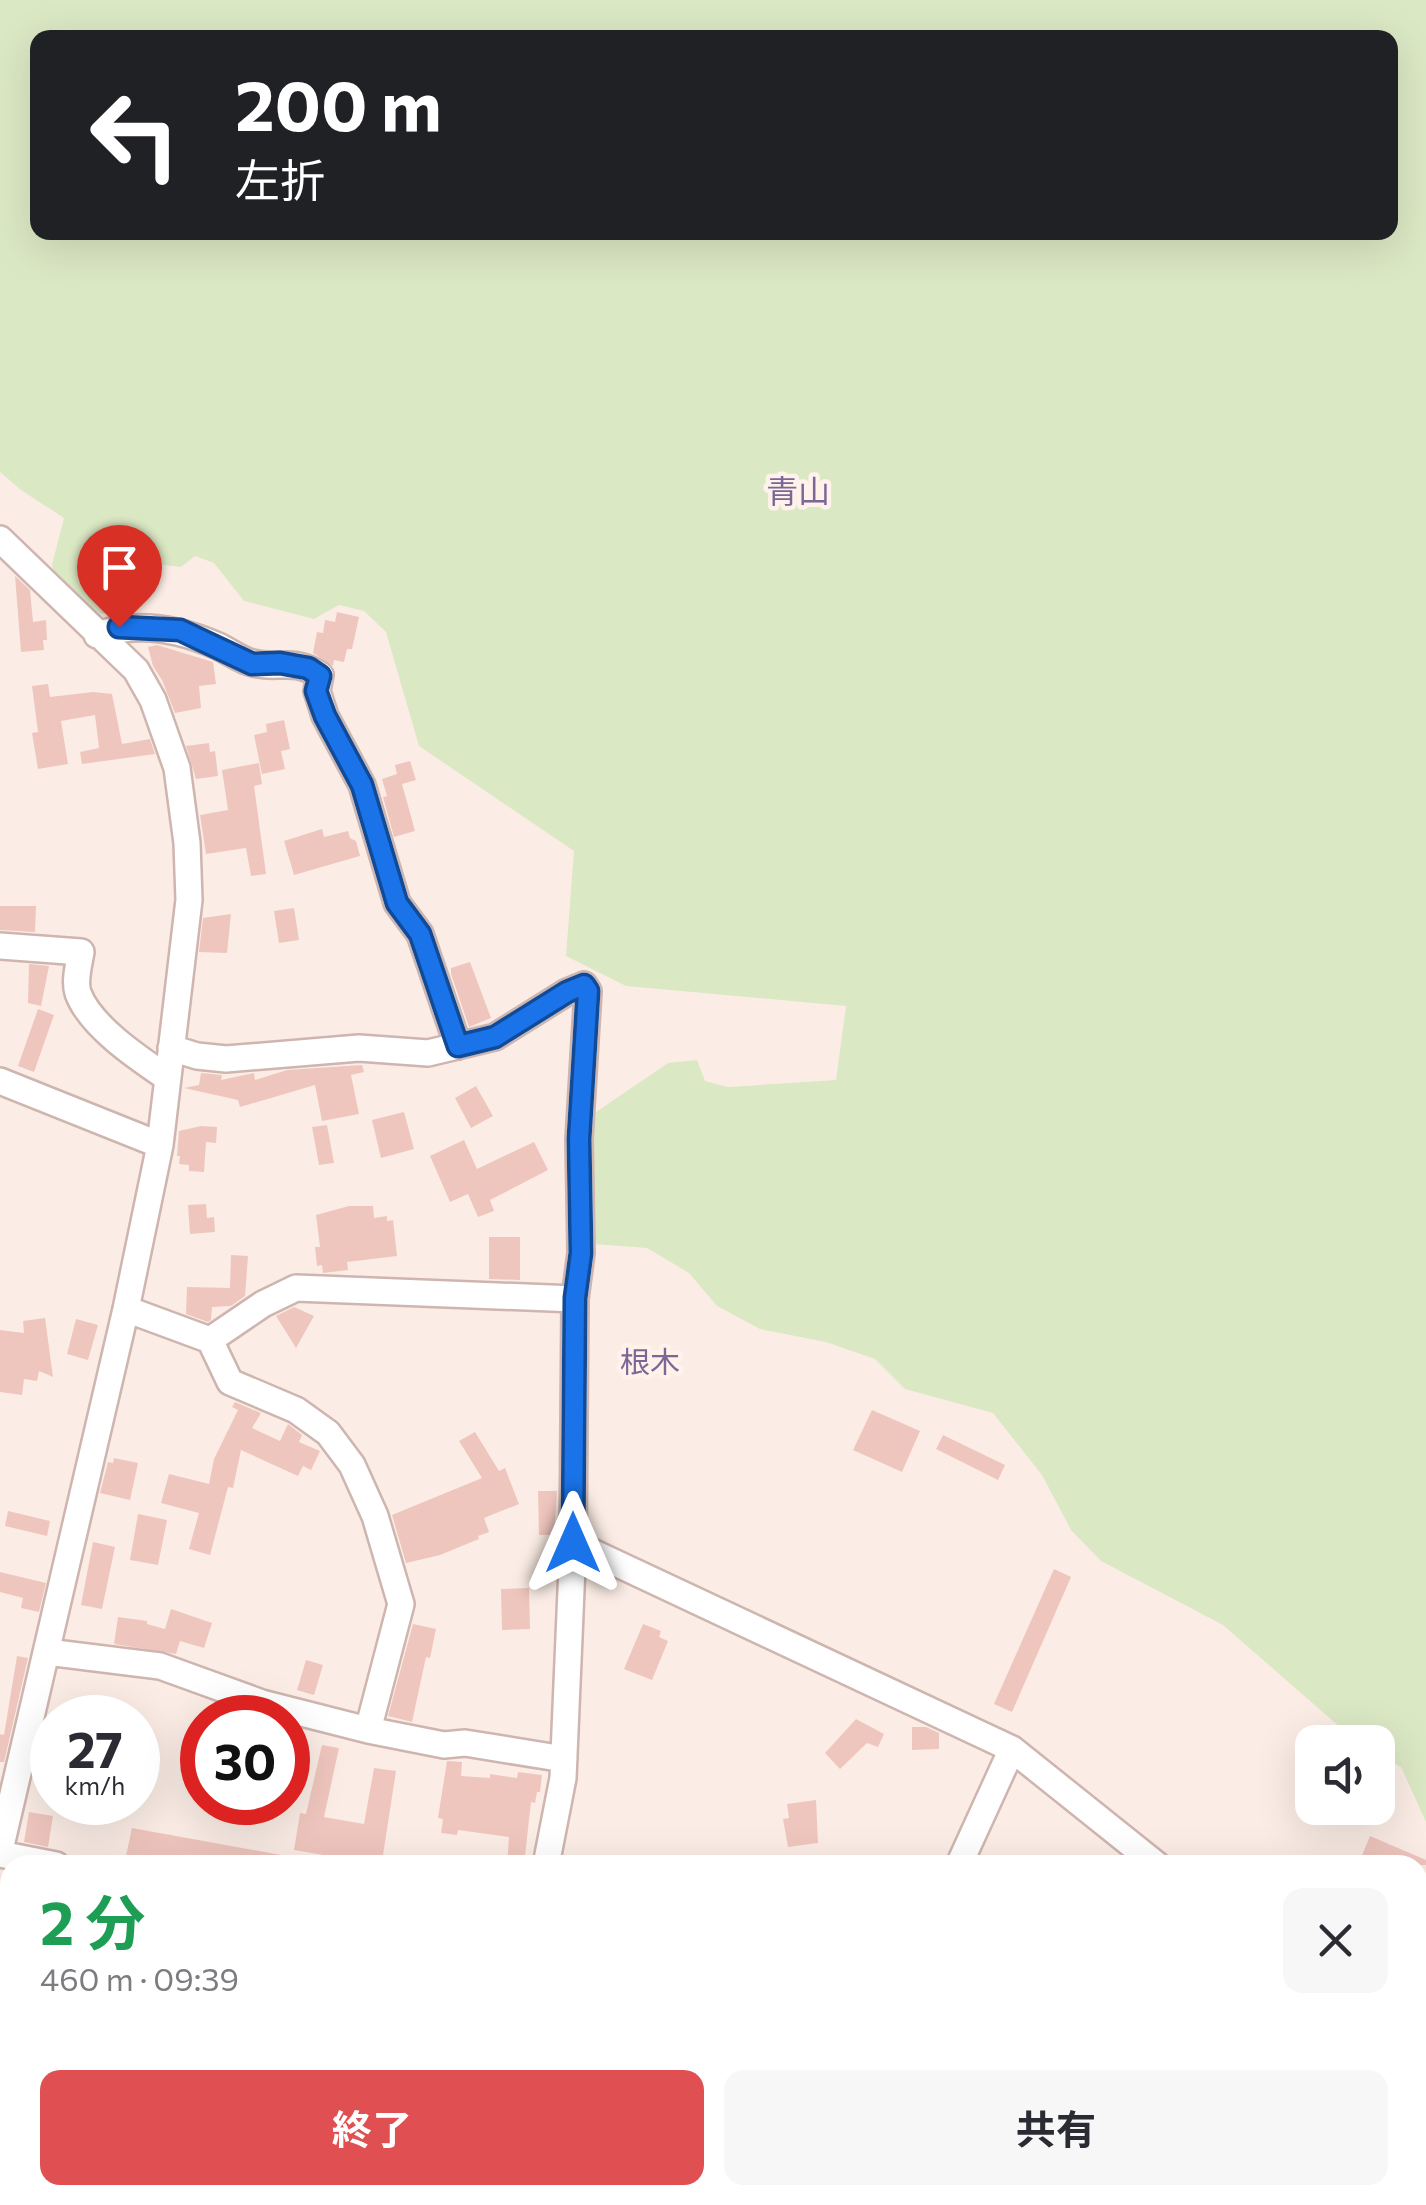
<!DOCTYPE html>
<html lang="ja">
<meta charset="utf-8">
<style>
body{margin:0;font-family:Commissioner,"Noto Sans JP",sans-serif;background:#f7f7f7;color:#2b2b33;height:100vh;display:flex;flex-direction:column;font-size:38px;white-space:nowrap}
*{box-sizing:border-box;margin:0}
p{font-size:32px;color:#7c7c81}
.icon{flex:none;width:55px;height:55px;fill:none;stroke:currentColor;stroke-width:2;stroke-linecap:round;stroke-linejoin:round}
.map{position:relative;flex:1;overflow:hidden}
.sheet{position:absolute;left:0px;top:1855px;width:1428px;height:350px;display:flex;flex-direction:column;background:#fff;border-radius:30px 30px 0 0;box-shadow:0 10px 40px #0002}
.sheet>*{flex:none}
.guide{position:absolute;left:30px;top:30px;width:1368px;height:210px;border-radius:20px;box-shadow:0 10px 40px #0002;background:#202124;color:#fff;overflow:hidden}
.controls{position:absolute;left:1295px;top:1725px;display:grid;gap:20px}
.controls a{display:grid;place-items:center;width:100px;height:100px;border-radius:20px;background:#fff;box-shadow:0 10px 40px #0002;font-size:50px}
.speed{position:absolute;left:30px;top:1695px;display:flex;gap:20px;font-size:50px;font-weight:700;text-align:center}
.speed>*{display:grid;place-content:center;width:130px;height:130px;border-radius:50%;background:#fff;box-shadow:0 10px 40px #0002;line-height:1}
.speed small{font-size:25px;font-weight:400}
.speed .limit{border:15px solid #d22;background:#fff;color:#111}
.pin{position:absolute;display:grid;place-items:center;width:85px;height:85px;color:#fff;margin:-102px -42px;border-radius:50% 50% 50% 0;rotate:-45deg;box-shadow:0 0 10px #0007}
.pin .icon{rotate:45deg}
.me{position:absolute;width:110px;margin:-55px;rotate:0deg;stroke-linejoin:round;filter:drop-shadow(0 0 8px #0008)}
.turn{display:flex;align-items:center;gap:35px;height:210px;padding:0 40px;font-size:45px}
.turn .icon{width:130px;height:130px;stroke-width:2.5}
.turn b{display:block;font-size:70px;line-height:85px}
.round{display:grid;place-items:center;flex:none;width:105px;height:105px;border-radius:20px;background:#f7f7f7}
.overview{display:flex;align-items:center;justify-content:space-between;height:170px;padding:0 40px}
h1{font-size:60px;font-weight:700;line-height:75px;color:#1e9e55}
.action{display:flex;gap:20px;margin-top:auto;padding:20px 40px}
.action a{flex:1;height:115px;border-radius:20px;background:#e04f52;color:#fff;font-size:40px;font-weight:700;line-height:115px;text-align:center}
.action a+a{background:#f7f7f7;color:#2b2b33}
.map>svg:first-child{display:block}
.green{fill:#dbe8c4;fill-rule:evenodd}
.building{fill:#efc6be}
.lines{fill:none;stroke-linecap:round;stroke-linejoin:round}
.minor-casing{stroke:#ceb5af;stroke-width:30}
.minor{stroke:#fff;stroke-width:25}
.route-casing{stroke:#114b97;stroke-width:25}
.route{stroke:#1a73e8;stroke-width:18}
.labels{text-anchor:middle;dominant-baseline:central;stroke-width:9;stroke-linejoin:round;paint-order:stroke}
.neighbourhood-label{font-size:30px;fill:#7b6796;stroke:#fef2eb}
.quarter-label{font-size:32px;fill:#7b6796;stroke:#fef2eb}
</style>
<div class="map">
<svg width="1426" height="2205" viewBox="0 0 1426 2205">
<rect width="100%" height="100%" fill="#fbede5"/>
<!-- green -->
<path class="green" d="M 0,0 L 1426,0 L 1426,1822 L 1401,1767 L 1378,1754 L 1378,1742 L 1357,1742 L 1223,1625 L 1101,1561 L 1071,1530 L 1042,1475 L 993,1413 L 905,1389 L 875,1359 L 826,1342 L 760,1329 L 717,1306 L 689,1273 L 647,1248 L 593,1244 L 591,1141 L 596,1112 L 668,1063 L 697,1060 L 705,1081 L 728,1087 L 836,1080 L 846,1006 L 626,986 L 566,956 L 574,851 L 419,746 L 386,632 L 364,611 L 339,605 L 314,619 L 244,601 L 214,563 L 195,556 L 181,567 L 149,563 L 118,612 L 101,614 L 55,580 L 52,565 L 64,518 L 21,490 L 0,472 ZM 38,38 L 1390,38 L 1390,232 L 38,232 Z"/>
<!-- building -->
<path class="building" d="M 15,576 L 30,590 L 33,622 L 46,620 L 47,640 L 43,640 L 44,650 L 21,652 Z
M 337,612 L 359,617 L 352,649 L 347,649 L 344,662 L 334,660 L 333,666 L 313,653 L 317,632 L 323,633 L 325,620 L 335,622 Z
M 157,645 L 213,662 L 216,684 L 199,686 L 201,708 L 175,713 L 162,680 L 153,666 L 148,647 Z
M 48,684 L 50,697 L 93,692 L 112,694 L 122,744 L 150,739 L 155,754 L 82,764 L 80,752 L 99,748 L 95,715 L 61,721 L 68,764 L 38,769 L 32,733 L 38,732 L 32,686 Z
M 284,720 L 290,749 L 281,751 L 285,769 L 262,774 L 254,735 L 267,732 L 266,724 Z
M 209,743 L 210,752 L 215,751 L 218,776 L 196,779 L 186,746 Z
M 410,761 L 416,780 L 402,784 L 415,831 L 394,837 L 383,797 L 387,796 L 382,779 L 397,774 L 395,765 Z
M 259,763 L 262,784 L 254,786 L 266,874 L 251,876 L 246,848 L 206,854 L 200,815 L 228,810 L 222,770 Z
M 322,829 L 324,837 L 348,831 L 350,838 L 356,841 L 360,856 L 294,875 L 284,841 Z
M 0,906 L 36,906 L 35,932 L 0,930 Z
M 294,908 L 299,940 L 279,943 L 274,911 Z
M 231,914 L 227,953 L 199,952 L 203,918 Z
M 470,962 L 491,1018 L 469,1027 L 451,974 L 451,968 Z
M 29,964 L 49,966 L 41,1006 L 28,1003 Z
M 38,1009 L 54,1015 L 34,1072 L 18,1066 Z
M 362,1065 L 364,1072 L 351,1075 L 359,1114 L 322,1121 L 315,1085 L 240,1107 L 238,1100 L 184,1088 L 199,1085 L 201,1073 L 222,1075 L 221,1080 L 254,1073 L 255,1080 L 287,1070 Z
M 476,1086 L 493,1116 L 471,1128 L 455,1098 Z
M 404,1112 L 414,1149 L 381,1158 L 372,1120 Z
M 327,1125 L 334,1163 L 319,1165 L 312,1127 Z
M 201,1126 L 217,1127 L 216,1143 L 206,1142 L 204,1172 L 189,1171 L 189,1165 L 179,1164 L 180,1156 L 177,1156 L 179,1131 Z
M 464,1140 L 477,1169 L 534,1142 L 548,1170 L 490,1200 L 494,1211 L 478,1217 L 468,1194 L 450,1202 L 430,1156 Z
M 206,1204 L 207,1218 L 214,1217 L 215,1232 L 190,1234 L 188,1205 Z
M 349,1206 L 373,1206 L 374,1218 L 387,1216 L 387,1221 L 393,1220 L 397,1256 L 347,1262 L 348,1270 L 323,1273 L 322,1265 L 317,1266 L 315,1247 L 320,1247 L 316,1215 Z
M 489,1237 L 520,1237 L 520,1280 L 489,1279 Z
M 231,1255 L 248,1256 L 245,1296 L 231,1306 L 212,1307 L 211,1320 L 208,1322 L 186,1314 L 187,1287 L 230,1288 Z
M 294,1307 L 314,1316 L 296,1348 L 276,1316 Z
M 45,1318 L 53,1377 L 39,1371 L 37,1381 L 24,1379 L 22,1395 L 0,1392 L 0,1330 L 24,1333 L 23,1321 Z
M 76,1319 L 98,1325 L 88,1360 L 67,1354 Z
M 235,1402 L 261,1413 L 252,1428 L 280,1441 L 288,1424 L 302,1435 L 299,1442 L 320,1451 L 311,1470 L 303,1466 L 298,1476 L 241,1450 L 233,1488 L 228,1487 L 210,1555 L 189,1549 L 199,1513 L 161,1503 L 169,1474 L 209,1484 L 214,1459 L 238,1410 L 232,1407 Z
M 872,1410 L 920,1431 L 902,1472 L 853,1450 Z
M 475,1432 L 499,1471 L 505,1468 L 519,1504 L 484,1518 L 489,1532 L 478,1536 L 479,1539 L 440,1555 L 406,1563 L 392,1515 L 482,1478 L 459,1441 Z
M 943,1435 L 1005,1465 L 998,1480 L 936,1449 Z
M 114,1458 L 138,1463 L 130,1500 L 100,1493 L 108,1462 L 113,1463 Z
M 538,1491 L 557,1491 L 554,1535 L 539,1535 Z
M 8,1511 L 50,1521 L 47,1536 L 5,1526 Z
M 138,1514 L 167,1520 L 158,1565 L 130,1560 Z
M 93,1542 L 115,1547 L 102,1609 L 81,1605 Z
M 1054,1569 L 1071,1577 L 1012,1712 L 994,1704 Z
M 0,1572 L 46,1583 L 39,1612 L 21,1608 L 23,1598 L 0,1592 Z
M 529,1588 L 530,1629 L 502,1630 L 501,1589 Z
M 171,1609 L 212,1623 L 204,1648 L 180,1641 L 176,1654 L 114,1644 L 118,1617 L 147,1621 L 147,1624 L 165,1629 Z
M 413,1624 L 436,1629 L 430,1658 L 426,1657 L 412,1722 L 388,1716 Z
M 643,1624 L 661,1631 L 659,1637 L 668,1641 L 652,1680 L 624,1669 Z
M 17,1656 L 28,1658 L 4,1762 L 0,1762 L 0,1734 L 4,1735 Z
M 306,1660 L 323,1665 L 314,1695 L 297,1690 Z
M 856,1719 L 884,1734 L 878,1747 L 867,1743 L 840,1769 L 825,1753 Z
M 912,1727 L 926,1727 L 939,1733 L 939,1749 L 912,1750 Z
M 322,1745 L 339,1748 L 324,1817 L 364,1824 L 374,1768 L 396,1771 L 383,1855 L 380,1855 L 378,1865 L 335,1865 L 335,1857 L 294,1850 L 300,1813 L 306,1814 Z
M 447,1761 L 462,1762 L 461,1776 L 490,1778 L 490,1774 L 517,1778 L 518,1772 L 542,1775 L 540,1792 L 537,1792 L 535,1803 L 531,1802 L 524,1865 L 507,1865 L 509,1837 L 458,1830 L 457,1835 L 441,1833 L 443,1819 L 438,1818 Z
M 816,1800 L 818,1843 L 788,1847 L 783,1819 L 789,1818 L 787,1804 Z
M 29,1812 L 53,1816 L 48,1847 L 24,1842 Z
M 132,1828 L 292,1857 L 291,1865 L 230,1865 L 185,1856 L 183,1865 L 124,1865 Z
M 1370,1836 L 1426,1860 L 1426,1865 L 1358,1865 Z"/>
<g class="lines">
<defs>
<path id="minor" d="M 0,539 L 136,670 L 153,700 L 177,768 L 187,843 L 189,900 L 160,1145 L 126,1309 L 0,1850
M 97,635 C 137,621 180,629 218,646 C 229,651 242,661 253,663 C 278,670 292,657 320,675 L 317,691 L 325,716 L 362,785 L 397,903 L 420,934 L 458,1046
M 0,946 L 81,952 C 79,964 74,981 78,993 C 90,1026 138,1058 166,1077
M 171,1048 L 197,1056 L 226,1059 L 359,1048 L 428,1053 L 495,1037 L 567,992 L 584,985 L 588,991 L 579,1139 L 581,1253 L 575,1299 L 573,1543 L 563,1778 L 546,1865
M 0,1081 L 160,1145
M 126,1309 L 210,1340 L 263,1304 L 296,1288 L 575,1299
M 210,1340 L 230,1382 L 296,1410 L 328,1433 L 352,1465 L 375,1516 L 401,1604 L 368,1730
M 573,1543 L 1012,1749 L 1157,1865
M 47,1652 L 160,1666 L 262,1703 L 368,1730 L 444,1745 L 465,1743 L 564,1759
M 0,1854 L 56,1865
M 959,1865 L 1012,1749
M 1418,2037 L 1426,2041
M 1070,2195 L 1084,2205
M 853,2205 L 857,2195"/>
</defs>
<!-- minor casing -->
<use href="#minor" class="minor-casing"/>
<!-- minor -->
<use href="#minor" class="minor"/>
</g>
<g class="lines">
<defs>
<path id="route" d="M 119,627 L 180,630 L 252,664 L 280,663 L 308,668 L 320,676 L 316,691 L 325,716 L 362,785 L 397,903 L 420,934 L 458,1046 L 495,1037 L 567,992 L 584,985 L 588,991 L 579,1139 L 581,1253 L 575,1298 L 573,1543"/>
</defs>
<!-- route casing -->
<use href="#route" class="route-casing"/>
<!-- route -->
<use href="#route" class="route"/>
</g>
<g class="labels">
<!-- neighbourhood labels -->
<g class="neighbourhood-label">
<text x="650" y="1360">根木</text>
</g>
<!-- quarter labels -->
<g class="quarter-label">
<text x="798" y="490">青山</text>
</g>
</g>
</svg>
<div class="controls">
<a><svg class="icon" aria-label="sound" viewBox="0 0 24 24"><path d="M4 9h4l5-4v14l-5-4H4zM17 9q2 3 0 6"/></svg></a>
</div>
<div class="speed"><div>27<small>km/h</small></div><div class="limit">30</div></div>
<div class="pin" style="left:119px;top:627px;background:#d93025"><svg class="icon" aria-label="arrive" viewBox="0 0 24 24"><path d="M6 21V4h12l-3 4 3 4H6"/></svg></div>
<svg class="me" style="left:573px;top:1543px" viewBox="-20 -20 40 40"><path d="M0-17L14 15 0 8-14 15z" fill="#1a73e8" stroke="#fff" stroke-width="4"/></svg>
<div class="guide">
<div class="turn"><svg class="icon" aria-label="left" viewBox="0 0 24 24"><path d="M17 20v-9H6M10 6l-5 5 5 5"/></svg><div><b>200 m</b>左折</div></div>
</div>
<section class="sheet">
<div class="overview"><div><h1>2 分</h1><p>460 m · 09:39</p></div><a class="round"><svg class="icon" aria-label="close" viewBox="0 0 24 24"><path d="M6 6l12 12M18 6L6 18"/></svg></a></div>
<div class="action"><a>終了</a><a>共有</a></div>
</section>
</div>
